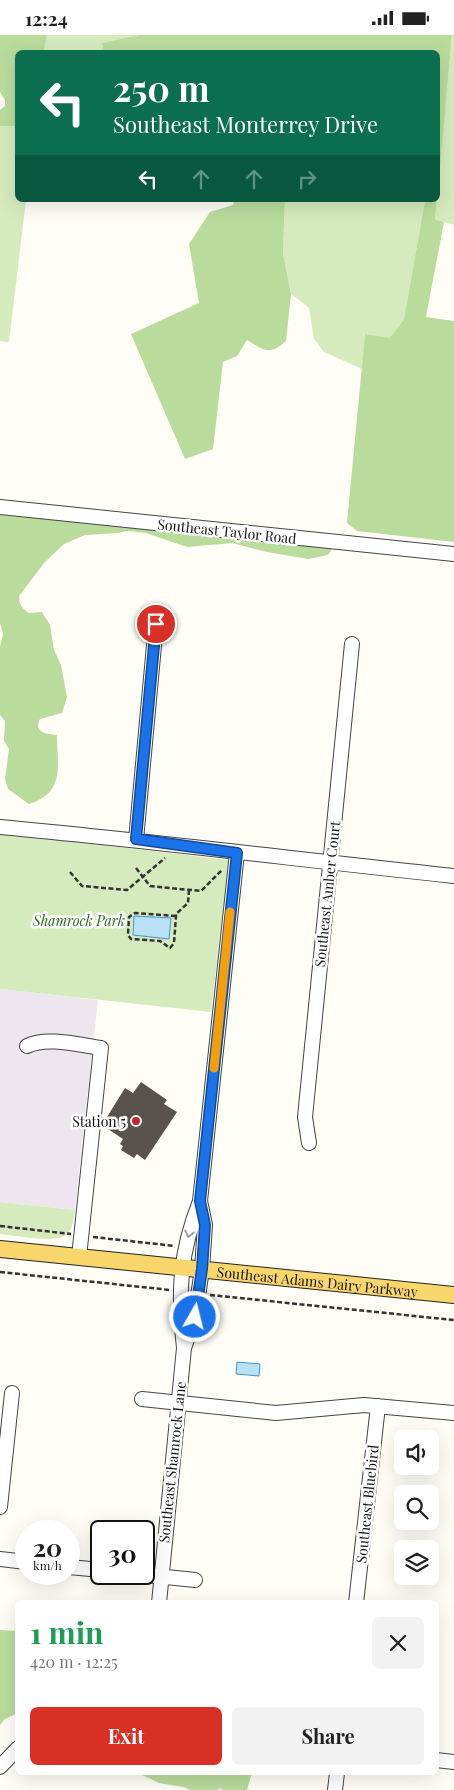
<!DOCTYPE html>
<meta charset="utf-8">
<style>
body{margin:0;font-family:"Playfair Display",serif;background:#f2f2f2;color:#222;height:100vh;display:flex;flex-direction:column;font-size:19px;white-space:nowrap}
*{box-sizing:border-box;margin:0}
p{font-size:16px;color:#767676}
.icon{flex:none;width:28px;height:28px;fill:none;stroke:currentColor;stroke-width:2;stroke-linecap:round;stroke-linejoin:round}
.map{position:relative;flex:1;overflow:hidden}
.side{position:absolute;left:15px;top:1565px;width:424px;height:175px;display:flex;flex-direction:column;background:#fff;border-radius:8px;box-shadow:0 5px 20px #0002}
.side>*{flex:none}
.banner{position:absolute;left:15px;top:15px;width:425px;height:152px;border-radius:8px;box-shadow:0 5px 20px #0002;background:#0b6e4f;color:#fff;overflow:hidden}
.controls{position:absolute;left:394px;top:1395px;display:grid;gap:10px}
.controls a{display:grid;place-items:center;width:45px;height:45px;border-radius:8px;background:#fff;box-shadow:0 5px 20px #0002;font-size:25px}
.speed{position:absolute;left:15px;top:1485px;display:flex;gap:10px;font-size:25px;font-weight:700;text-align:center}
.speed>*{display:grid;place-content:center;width:65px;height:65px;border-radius:50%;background:#fff;box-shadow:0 5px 20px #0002;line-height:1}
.speed small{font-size:12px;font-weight:400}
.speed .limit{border:2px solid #111;border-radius:8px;background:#fff;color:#111}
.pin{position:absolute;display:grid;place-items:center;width:42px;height:42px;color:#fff;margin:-21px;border:2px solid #fff;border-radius:50%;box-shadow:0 1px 5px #0007}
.me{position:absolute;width:55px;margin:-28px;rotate:8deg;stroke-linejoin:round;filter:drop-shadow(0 0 4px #0008)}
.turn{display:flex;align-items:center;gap:18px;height:105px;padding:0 15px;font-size:22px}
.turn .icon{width:65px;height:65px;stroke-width:2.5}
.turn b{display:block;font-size:35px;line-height:42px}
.lanes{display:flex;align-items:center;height:48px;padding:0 15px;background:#0003;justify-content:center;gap:25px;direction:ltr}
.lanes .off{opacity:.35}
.round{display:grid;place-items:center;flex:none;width:52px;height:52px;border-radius:8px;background:#f2f2f2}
.head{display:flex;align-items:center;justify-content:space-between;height:85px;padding:0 15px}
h1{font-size:30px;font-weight:700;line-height:38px;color:#1e9e55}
.button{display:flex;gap:10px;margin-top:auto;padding:10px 15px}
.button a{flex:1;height:58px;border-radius:8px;background:#d93025;color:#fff;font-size:20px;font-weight:700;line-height:58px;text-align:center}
.button a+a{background:#f2f2f2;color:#222}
.status{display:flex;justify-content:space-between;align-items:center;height:35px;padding:0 25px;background:#fff;direction:ltr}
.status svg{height:14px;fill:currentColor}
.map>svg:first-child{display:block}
.industrial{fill:#eee6ef}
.green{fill:#d5ebbd}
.forest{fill:#b9dc9c}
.water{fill:#b9e0f7;stroke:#3f96cf}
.building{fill:#5a524d}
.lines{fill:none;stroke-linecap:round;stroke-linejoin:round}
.minor-casing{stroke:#444;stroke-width:16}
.major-casing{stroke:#222;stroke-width:18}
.path{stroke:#333;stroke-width:2.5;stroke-dasharray:5 2.5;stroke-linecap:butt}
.minor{stroke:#fff;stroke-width:14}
.major{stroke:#f9d66b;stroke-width:16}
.oneway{stroke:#a0a0a0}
.route-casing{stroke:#114b97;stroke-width:12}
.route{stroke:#1a73e8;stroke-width:9}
.slow{stroke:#f59e0b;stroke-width:9}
.poi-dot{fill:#c4262e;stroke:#fff;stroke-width:2}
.labels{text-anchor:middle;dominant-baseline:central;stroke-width:5;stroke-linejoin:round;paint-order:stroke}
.street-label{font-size:14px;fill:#111;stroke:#fff}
.park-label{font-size:14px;font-style:italic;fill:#2f6b1f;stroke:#fff}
.poi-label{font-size:14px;fill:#111;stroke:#fff;text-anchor:end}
</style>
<div class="status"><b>12:24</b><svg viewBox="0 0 49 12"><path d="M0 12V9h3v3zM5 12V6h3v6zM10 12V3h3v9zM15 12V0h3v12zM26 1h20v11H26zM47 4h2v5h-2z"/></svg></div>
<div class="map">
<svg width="454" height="1755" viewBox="0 0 454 1755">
<rect width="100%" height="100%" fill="#fffdf5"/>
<!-- industrial -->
<path class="industrial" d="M 0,954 L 98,965 L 75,1175 L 0,1167 Z"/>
<!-- green -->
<path class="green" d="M 47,0 L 139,0 L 103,8 L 104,17 L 44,18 Z
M 452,0 L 454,0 L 454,190 L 435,184 Z
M 0,91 L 17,91 L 18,165 L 26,165 L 9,307 L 0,306 Z
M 285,165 L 425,165 L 404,284 L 390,304 L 365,299 L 362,334 L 324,317 L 314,304 L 309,273 L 291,259 L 283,218 Z
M 0,798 L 229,825 L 211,977 L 0,954 Z
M 0,1167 L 75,1175 C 74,1182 73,1195 66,1200 C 56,1209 14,1200 0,1199 Z"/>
<!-- forest -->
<path class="forest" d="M 0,0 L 47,0 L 44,17 L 18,18 L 17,91 L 0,91 L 0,75 L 5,71 L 5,65 L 0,57 Z
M 139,0 L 452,0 L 438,155 L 438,18 L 104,17 L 102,8 Z
M 234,165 L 285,165 L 283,218 L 291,259 L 286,306 C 269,321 264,315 247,305 L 237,321 L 223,327 L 213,414 L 185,424 L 131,299 L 199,268 L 189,209 L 210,177 L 233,170 Z
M 425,165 L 437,165 L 435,184 L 444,187 L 426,282 L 454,286 L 454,507 L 357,496 L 347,488 L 365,299 L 390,303 L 404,284 Z
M 0,479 L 74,485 L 237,502 L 332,514 L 328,520 L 308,524 L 267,517 L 232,508 L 187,512 L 146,498 L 127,496 L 118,498 L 85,500 L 64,509 L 45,527 L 19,561 C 19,570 22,573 29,578 L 42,577 L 50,590 L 54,615 L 61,630 L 67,662 L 62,678 L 40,684 C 33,698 47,699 57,700 C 57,731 66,757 29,769 L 8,754 L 5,744 L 9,714 L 4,706 L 5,686 L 0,680 L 0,612 L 3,599 L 0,588 Z
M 0,1595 L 17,1596 L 18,1678 L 5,1684 L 0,1690 Z
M 138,1738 L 252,1738 L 247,1755 L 223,1755 L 220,1753 L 217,1755 L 191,1755 L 183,1752 L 159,1748 Z"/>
<!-- water -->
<path class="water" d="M 134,881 L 171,883 L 169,904 L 133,900 Z
M 237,1327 L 260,1329 L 259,1341 L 236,1339 Z"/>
<!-- building -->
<path class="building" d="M 141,1047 L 167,1065 L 164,1069 L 177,1077 L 145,1125 L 137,1119 L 134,1123 L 121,1115 L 123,1111 L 120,1109 L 123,1104 L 102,1090 L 125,1053 L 133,1058 Z"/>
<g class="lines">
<defs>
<path id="minor" d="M 0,472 L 454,519
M 0,792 C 152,806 303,825 454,841
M 136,805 L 156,589
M 27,1011 C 47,1001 79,1010 101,1013 L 79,1222
M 309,1108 L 305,1082 L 352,609
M 184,1313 C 178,1257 179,1220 200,1166 L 237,818
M 142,1364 L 276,1378 L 364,1370 L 454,1378
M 0,1472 L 12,1358
M 0,1524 L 26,1527
M 69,1532 L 101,1535
M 137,1539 L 195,1545
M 159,1568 L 184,1313 L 195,1282 L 202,1234 L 205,1190 L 200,1166
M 356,1568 L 378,1371
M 436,1725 L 454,1727
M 0,1732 L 18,1713
M 335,1755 L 337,1738"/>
<g id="major">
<path id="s1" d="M 0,1214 L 454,1260"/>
</g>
</defs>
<!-- minor casing -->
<use href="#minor" class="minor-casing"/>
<!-- major casing -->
<use href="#major" class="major-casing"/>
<!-- path -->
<path class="path" d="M 136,833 L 150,851 L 201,856 L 222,835
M 70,837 L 82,851 L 127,855 L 165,823
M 176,881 L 135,878 L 129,882 L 128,900 L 131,904 L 160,906 L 170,913 L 174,908 L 176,881 L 176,879 L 188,868 L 189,855
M 0,1191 L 71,1199
M 93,1202 L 175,1211
M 0,1237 L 170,1255
M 210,1260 L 454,1285"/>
<!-- minor -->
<use href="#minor" class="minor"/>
<!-- major -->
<use href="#major" class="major"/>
</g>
<!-- one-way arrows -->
<defs><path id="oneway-chevron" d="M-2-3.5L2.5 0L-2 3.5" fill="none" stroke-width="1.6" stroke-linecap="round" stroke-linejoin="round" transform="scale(1.25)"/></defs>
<use class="oneway" href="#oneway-chevron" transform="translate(189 1199) rotate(102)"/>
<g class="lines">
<defs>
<path id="route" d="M 156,589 L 136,804 L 237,818 L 200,1166 L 205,1190 L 202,1234 L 195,1282"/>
</defs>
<!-- route casing -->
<use href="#route" class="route-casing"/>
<!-- route -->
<use href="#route" class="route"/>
<!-- slow -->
<path class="slow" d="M 214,1033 L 230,877"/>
</g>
<!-- markers -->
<circle class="poi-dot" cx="136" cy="1086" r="5"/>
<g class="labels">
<!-- street labels -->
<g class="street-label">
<text transform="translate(227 496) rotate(6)">Southeast Taylor Road</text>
<text transform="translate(327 859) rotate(-84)">Southeast Amber Court</text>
<text stroke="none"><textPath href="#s1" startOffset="319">Southeast Adams Dairy Parkway</textPath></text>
<text transform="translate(172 1427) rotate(-84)">Southeast Shamrock Lane</text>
<text transform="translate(367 1469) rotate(-84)">Southeast Bluebird</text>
</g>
<!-- park labels -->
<g class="park-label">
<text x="79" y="885">Shamrock Park</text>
</g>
<!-- poi labels -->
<g class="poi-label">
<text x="126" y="1086">Station 5</text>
</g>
</g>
</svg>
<div class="controls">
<a><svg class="icon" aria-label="sound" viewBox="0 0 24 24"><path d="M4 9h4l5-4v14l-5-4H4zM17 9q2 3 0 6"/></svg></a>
<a><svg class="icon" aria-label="search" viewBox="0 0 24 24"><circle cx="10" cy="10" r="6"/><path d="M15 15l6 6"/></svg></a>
<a><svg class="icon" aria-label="layers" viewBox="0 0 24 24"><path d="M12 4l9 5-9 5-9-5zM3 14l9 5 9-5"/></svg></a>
</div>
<div class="speed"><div>20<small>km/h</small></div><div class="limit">30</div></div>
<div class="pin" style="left:156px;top:589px;background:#d93025"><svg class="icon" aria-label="arrive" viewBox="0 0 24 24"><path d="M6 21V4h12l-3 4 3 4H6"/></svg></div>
<svg class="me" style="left:195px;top:1282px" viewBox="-20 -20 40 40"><circle r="17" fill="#1a73e8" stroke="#fff" stroke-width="3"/><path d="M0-11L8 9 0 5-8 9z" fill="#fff"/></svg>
<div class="banner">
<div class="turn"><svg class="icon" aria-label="left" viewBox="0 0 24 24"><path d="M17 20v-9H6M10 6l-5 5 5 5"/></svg><div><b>250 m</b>Southeast Monterrey Drive</div></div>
<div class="lanes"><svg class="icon" aria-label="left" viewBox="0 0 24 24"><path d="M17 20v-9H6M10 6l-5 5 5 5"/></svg><svg class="icon off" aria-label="ahead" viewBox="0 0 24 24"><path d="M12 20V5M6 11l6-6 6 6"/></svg><svg class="icon off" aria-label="ahead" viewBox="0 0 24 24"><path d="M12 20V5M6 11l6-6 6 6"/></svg><svg class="icon off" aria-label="right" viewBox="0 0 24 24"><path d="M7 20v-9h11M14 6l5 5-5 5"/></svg></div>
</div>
<section class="side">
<div class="head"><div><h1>1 min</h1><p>420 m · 12:25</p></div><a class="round"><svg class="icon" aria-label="close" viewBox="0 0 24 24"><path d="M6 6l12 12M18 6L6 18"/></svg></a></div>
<div class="button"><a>Exit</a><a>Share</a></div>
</section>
</div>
